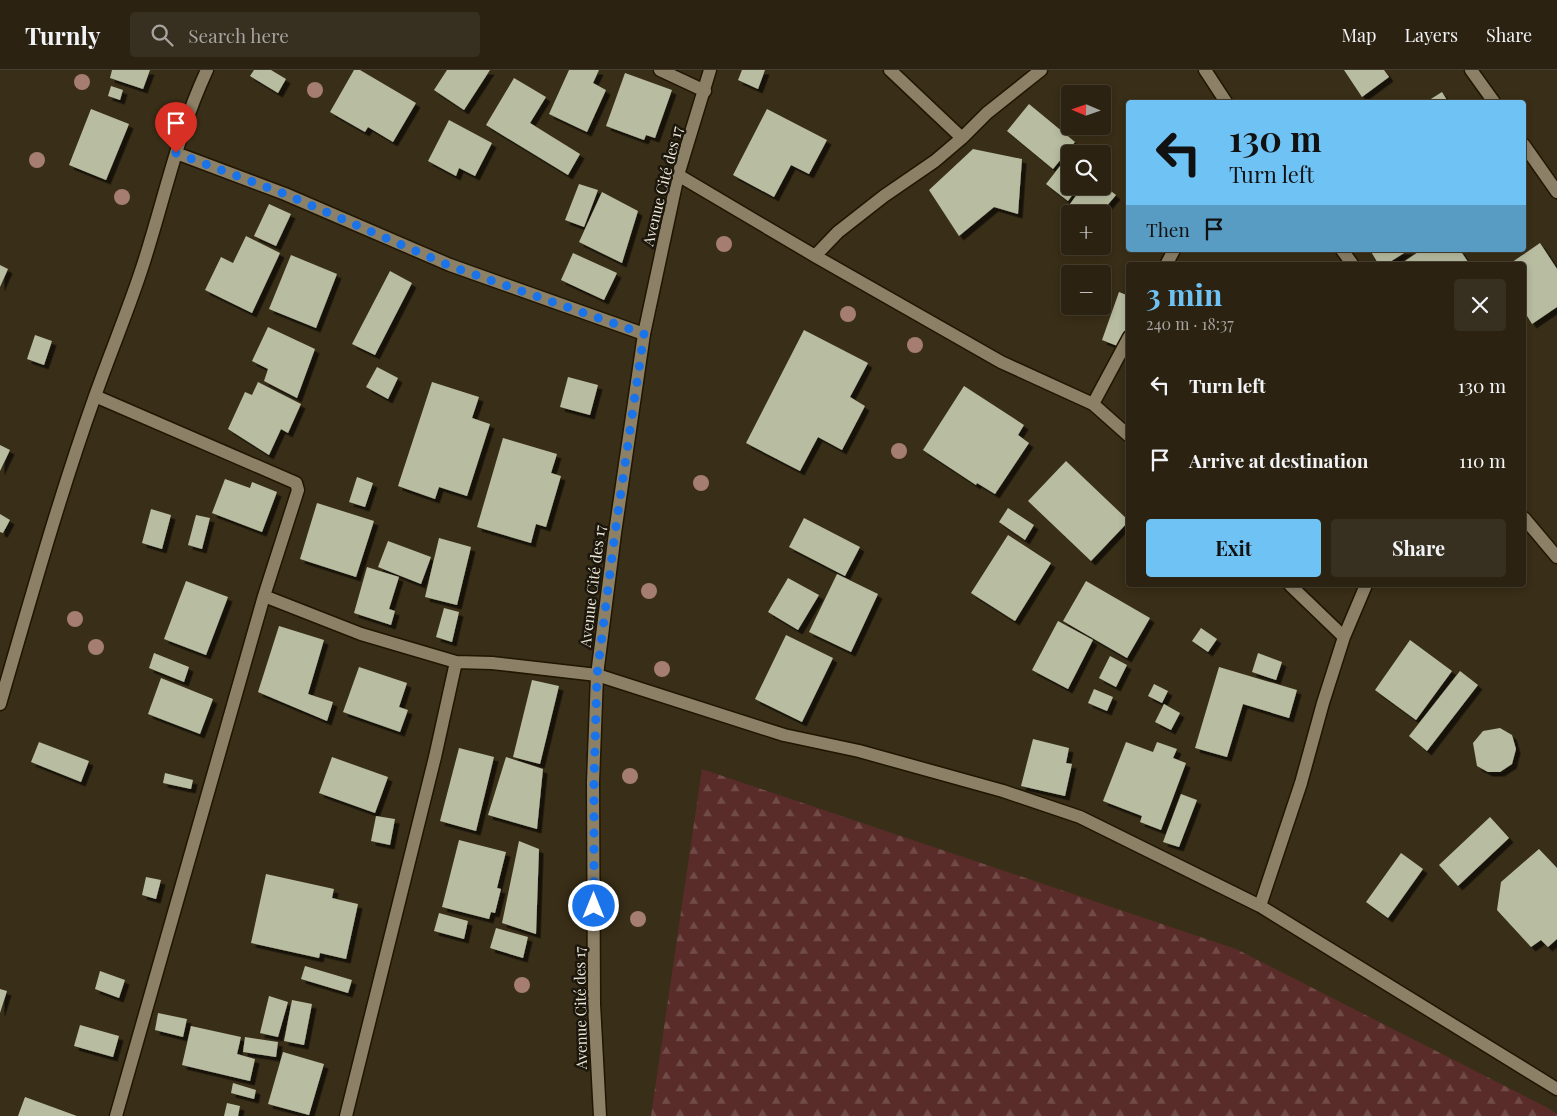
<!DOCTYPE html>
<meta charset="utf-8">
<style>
body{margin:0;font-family:"Playfair Display",serif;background:#372f1f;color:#f1f3f6;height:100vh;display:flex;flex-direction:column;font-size:19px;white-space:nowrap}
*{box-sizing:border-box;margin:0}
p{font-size:16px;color:#a6a49f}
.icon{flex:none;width:28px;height:28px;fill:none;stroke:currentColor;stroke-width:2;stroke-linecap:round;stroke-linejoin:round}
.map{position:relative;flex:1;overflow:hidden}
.panel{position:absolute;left:1126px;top:192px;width:400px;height:325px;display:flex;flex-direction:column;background:#2b2211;border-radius:5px;box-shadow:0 2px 8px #0003,0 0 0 1px #473f31}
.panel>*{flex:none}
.banner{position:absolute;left:1126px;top:30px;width:400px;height:152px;border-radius:5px;box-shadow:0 2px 8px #0003,0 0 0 1px #473f31;background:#6fc2f4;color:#111;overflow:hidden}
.needle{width:32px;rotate:272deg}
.buttons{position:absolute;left:1061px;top:15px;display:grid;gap:10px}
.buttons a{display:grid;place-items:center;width:50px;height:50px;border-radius:5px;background:#2b2211;box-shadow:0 2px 8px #0003,0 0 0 1px #473f31;font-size:25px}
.pin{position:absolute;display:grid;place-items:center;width:42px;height:42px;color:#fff;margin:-51px -21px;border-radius:50% 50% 50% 0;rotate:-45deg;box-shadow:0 0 5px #0007}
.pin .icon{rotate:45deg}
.me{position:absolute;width:55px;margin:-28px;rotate:0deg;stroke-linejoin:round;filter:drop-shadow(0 0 4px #0008)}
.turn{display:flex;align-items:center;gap:18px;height:105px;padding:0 20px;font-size:22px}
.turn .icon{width:65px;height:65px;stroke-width:2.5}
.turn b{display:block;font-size:35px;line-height:42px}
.then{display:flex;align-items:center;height:48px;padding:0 20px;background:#0003;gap:10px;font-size:19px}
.round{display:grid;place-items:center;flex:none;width:52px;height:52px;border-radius:5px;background:#372f1f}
.summary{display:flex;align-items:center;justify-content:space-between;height:85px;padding:0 20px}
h1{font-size:30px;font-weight:700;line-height:38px;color:#6fc2f4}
.cta{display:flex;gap:10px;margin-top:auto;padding:10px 20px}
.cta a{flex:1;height:58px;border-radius:5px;background:#6fc2f4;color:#111;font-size:20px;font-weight:700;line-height:58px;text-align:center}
.cta a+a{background:#372f1f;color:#f1f3f6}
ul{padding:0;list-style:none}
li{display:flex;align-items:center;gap:15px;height:75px;padding:0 20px}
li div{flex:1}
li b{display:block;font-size:19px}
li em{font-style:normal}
header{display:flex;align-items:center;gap:30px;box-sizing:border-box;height:70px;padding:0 25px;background:#2b2211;border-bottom:1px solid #473f31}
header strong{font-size:24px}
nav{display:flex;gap:28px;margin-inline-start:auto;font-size:18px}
.search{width:350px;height:45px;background:#372f1f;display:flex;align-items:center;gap:12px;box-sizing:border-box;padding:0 18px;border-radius:5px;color:#a6a49f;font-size:19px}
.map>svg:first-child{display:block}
.forest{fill:url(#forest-firs)}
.building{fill:#b8bda1;filter:url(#shadow)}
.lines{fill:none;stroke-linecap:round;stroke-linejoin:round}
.minor-casing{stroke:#201601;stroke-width:15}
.tertiary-casing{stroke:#201601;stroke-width:15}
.minor{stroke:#8c8067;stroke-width:12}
.tertiary{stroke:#8c8067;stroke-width:12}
.tree{fill:#a57e71}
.route{stroke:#1a73e8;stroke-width:9;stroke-dasharray:0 16.2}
.labels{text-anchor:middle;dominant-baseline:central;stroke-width:5;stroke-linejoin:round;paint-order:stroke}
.street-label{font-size:15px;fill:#efe8da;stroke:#1c170d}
</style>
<header>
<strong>Turnly</strong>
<div class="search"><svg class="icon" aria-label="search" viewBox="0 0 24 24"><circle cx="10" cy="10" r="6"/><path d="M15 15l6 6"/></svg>Search here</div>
<nav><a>Map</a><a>Layers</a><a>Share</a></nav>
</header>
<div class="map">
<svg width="1557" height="1046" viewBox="0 0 1557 1046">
<defs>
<pattern id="forest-firs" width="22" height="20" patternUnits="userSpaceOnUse" patternTransform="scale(1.25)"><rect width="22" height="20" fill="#592c29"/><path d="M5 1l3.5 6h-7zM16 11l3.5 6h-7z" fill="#714b47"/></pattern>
<filter id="shadow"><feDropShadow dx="4.5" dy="4.5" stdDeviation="0" flood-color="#0009"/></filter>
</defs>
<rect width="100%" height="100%" fill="#392e17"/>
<!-- forest -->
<path class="forest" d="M 702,699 L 1236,879 L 1548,1038 L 1557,1044 L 1557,1046 L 651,1046 Z"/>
<!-- building -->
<path class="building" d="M 112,0 L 150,0 L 143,19 L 110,8 Z
M 254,0 L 271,0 L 286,9 L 278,23 L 250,6 Z
M 354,0 L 360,0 L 416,33 L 393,72 L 368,57 L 365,62 L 330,42 Z
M 447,0 L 490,0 L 464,40 L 434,20 Z
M 569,0 L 599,0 L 593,13 L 606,20 L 587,62 L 549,44 Z
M 742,0 L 765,0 L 758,19 L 738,10 Z
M 1344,0 L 1384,0 L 1389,7 L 1362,27 Z
M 625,3 L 672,20 L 655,68 L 646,65 L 644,70 L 606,56 Z
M 514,8 L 546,27 L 530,53 L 580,84 L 568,105 L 486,55 Z
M 111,16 L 123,20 L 120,30 L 108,26 Z
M 1442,22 L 1448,32 L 1426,32 Z
M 1029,34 L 1075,72 L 1053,99 L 1007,61 Z
M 91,39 L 129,54 L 106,110 L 69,95 Z
M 767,39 L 827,70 L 809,104 L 791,95 L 774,127 L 733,105 Z
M 449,50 L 492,73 L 475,106 L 459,98 L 456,106 L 428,91 Z
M 973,79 L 1022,89 L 1018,144 L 994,137 L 959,166 L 929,120 Z
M 1067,87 L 1070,90 L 1070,116 L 1079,116 L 1068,131 L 1046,114 Z
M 579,114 L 598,120 L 584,157 L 565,150 Z
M 1102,114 L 1116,125 L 1100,144 L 1082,144 L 1070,134 L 1083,116 L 1102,116 Z
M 602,122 L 638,141 L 622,193 L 579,172 Z
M 269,134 L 291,144 L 276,176 L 254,166 Z
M 246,166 L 280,183 L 252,243 L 205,220 L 221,187 L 233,193 Z
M 1540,173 L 1557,199 L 1557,237 L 1532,254 L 1524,241 L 1524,195 L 1508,195 Z
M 1370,180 L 1409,180 L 1385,195 L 1379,195 Z
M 1421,180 L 1460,180 L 1470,195 L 1403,195 L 1402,193 Z
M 573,183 L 617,203 L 604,230 L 561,210 Z
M 291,185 L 337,204 L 316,258 L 269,239 Z
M 0,195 L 8,199 L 0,217 Z
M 390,201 L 412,213 L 375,285 L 352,274 Z
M 1119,222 L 1129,226 L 1129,251 L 1120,277 L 1102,270 Z
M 268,257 L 315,279 L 297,328 L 264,311 L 268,299 L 252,291 Z
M 804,260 L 868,293 L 850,327 L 865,336 L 842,380 L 818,367 L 800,401 L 746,373 Z
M 35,265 L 52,271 L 44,295 L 27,289 Z
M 377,297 L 398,308 L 388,329 L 366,317 Z
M 568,307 L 598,315 L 590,345 L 560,337 Z
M 258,312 L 301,334 L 288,363 L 281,359 L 269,385 L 228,359 L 245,322 L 252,325 Z
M 432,312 L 479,327 L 472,348 L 490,354 L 467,426 L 439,417 L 435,429 L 398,416 Z
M 964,316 L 1024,355 L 1018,365 L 1029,373 L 995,424 L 977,413 L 976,415 L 923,380 Z
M 503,368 L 557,384 L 551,403 L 561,406 L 546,457 L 536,454 L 531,473 L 477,457 Z
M 0,375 L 10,380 L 0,401 Z
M 1066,391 L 1129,451 L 1091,491 L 1028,431 Z
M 357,407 L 373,413 L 365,437 L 349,432 Z
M 225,409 L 250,418 L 252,412 L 277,422 L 262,462 L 212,443 Z
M 317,433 L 374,451 L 356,507 L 300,489 Z
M 1008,438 L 1034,455 L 1025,470 L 999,452 Z
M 151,439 L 171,445 L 162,479 L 142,473 Z
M 0,444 L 10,450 L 3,463 L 0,462 Z
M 196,445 L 210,448 L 202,479 L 188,475 Z
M 804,448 L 860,477 L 845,506 L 789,477 Z
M 1008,465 L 1051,493 L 1015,551 L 971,523 Z
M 439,468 L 471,477 L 457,535 L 425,527 Z
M 388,471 L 431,487 L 421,514 L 378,497 Z
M 367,497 L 399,507 L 389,539 L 395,541 L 391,555 L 354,543 Z
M 837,504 L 878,524 L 851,582 L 809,562 Z
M 788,508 L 819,525 L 798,560 L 768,542 Z
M 186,511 L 228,527 L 206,585 L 164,569 Z
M 1086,511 L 1150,548 L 1127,588 L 1063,551 Z
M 444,538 L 459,542 L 452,572 L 436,567 Z
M 1058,551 L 1093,570 L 1068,619 L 1032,600 Z
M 279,556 L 324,570 L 308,624 L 333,632 L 327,651 L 258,622 Z
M 1201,558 L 1217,569 L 1208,582 L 1192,571 Z
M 786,565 L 833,588 L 802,652 L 755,629 Z
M 1410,570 L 1452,601 L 1416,650 L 1375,620 Z
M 154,583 L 189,597 L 184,612 L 149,598 Z
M 1258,583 L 1282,592 L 1276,610 L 1252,602 Z
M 1110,586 L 1127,595 L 1116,617 L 1099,608 Z
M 359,597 L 407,613 L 399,637 L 408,640 L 400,662 L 343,642 Z
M 1219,597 L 1297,620 L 1289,648 L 1243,634 L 1227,687 L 1195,678 Z
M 1460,601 L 1478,615 L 1427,681 L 1409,666 Z
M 161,608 L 213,629 L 200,664 L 148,644 Z
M 532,610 L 559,616 L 540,694 L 513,687 Z
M 1154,614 L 1168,621 L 1162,633 L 1148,626 Z
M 1094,619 L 1113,627 L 1107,641 L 1088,633 Z
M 1164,634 L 1180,643 L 1171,660 L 1155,652 Z
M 1500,658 L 1512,665 L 1516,679 L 1512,694 L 1500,702 L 1488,702 L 1477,696 L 1473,673 L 1483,661 Z
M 1033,669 L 1069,678 L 1066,693 L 1072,694 L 1065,726 L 1021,716 Z
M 39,672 L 89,691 L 81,712 L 31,692 Z
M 1126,672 L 1153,682 L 1157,672 L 1177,679 L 1173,688 L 1186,693 L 1161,760 L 1140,752 L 1142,746 L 1103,731 Z
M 459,678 L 494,687 L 476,761 L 440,751 Z
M 332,687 L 388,707 L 375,743 L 319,723 Z
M 506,687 L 543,699 L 537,759 L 488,745 Z
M 165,703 L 193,710 L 191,719 L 163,713 Z
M 1181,724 L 1197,730 L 1179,777 L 1163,772 Z
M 376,746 L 395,749 L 390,775 L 371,771 Z
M 1490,747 L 1509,768 L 1458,816 L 1439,795 Z
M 459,770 L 506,782 L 497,818 L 501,819 L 495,843 L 491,842 L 489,849 L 442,837 Z
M 519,771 L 539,779 L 536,864 L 502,853 Z
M 1539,779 L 1557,798 L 1557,869 L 1548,877 L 1541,870 L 1531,877 L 1497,840 L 1501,812 Z
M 1401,783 L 1423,799 L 1388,848 L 1366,832 Z
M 266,804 L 334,819 L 332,828 L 358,834 L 346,889 L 320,883 L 319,888 L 251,873 Z
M 146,807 L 161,810 L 156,829 L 142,825 Z
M 439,843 L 468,851 L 464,869 L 434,861 Z
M 496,858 L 528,867 L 523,888 L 490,878 Z
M 305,896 L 352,910 L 348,923 L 301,909 Z
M 100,901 L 125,910 L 119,928 L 95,919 Z
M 0,919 L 7,921 L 0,943 Z
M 269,926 L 288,932 L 278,967 L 260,963 Z
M 292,930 L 312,934 L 304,975 L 284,971 Z
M 158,943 L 187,949 L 183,967 L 155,960 Z
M 80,955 L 119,966 L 113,987 L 74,976 Z
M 191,956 L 241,967 L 237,984 L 255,989 L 250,1011 L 182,995 Z
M 245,967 L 278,972 L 276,987 L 243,982 Z
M 283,982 L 324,994 L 309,1045 L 268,1034 Z
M 233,1013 L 256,1020 L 254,1029 L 231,1023 Z
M 25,1027 L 77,1046 L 18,1046 Z
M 227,1033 L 240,1036 L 238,1046 L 224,1046 Z"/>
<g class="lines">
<defs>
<path id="minor" d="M 660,0 L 705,21
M 890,0 L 962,68
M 1205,0 L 1226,32
M 1471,0 L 1494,32
M 1524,75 L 1557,122
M 176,83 L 285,124 L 450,195 L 644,264
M 678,105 L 815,186 L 1001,292 L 1093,334 L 1129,366
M 1342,180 L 1353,195
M 815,186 L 838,162 L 884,126 L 935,91 L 962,68 L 987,43 L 1041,0
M 1166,195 L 1174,180
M 95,326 L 296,413 L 298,420 L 264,526 L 116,1046
M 1093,334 L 1129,267
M 1524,448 L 1557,487
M 1290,515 L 1344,567
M 264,526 L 361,564 L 456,592 L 492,593 L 597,605 L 784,665 L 859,681 L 1003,721 L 1080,747 L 1260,836 L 1557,1019
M 0,634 C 30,531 59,427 95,326 C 110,284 127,243 141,201 C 163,135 177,64 207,0
M 1260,836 L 1301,713 L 1323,633 L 1344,567 L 1366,515
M 346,1046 L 435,687 L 456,592"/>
<path id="tertiary" d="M 600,1046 L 594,934 L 593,712 L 597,605 L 615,463 L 644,264 L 678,105 L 710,0"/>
</defs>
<!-- minor casing -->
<use href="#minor" class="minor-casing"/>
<!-- tertiary casing -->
<use href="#tertiary" class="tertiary-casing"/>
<!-- minor -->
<use href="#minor" class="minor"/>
<!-- tertiary -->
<use href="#tertiary" class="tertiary"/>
</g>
<!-- trees -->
<g class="tree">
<circle cx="82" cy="12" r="8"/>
<circle cx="315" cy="20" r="8"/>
<circle cx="37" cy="90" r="8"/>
<circle cx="122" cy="127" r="8"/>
<circle cx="724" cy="174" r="8"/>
<circle cx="848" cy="244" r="8"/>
<circle cx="915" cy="275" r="8"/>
<circle cx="899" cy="381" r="8"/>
<circle cx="701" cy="413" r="8"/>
<circle cx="649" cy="521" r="8"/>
<circle cx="75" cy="549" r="8"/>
<circle cx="96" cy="577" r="8"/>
<circle cx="662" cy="599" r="8"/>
<circle cx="630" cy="706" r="8"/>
<circle cx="638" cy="849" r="8"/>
<circle cx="522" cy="915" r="8"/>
</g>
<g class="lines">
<!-- route -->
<path class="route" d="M 176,83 L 285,124 L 450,196 L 644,264 L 615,463 L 597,605 L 594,712 L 594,836"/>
</g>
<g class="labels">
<!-- street labels -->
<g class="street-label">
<text transform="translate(662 116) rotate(-76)">Avenue Cité des 17</text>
<text transform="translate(592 516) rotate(-83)">Avenue Cité des 17</text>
<text transform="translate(580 938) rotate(-91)">Avenue Cité des 17</text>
</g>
</g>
</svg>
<div class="buttons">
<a><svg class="needle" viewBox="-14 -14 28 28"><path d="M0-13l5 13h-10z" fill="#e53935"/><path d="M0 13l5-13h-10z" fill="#a6a49f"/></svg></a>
<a><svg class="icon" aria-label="search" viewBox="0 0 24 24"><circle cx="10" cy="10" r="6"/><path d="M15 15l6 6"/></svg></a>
<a>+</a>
<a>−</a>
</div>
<div class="pin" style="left:176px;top:83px;background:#d93025"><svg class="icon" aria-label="arrive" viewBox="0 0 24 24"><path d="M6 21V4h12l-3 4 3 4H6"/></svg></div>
<svg class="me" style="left:594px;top:836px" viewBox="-20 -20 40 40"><circle r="17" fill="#1a73e8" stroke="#fff" stroke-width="3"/><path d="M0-11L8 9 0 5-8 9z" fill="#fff"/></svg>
<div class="banner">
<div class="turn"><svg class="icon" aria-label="left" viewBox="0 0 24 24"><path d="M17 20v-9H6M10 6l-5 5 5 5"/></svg><div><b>130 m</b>Turn left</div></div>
<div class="then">Then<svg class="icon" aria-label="arrive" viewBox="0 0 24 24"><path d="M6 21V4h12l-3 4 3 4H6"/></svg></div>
</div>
<section class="panel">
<div class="summary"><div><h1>3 min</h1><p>240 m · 18:37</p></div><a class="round"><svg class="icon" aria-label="close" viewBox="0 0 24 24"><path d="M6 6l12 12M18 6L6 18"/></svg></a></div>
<ul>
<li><svg class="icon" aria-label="left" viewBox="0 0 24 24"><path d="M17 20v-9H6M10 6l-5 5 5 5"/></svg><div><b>Turn left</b></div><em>130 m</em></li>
<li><svg class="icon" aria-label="arrive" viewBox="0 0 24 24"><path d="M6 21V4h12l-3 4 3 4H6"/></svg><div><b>Arrive at destination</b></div><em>110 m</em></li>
</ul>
<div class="cta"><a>Exit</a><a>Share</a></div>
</section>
</div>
